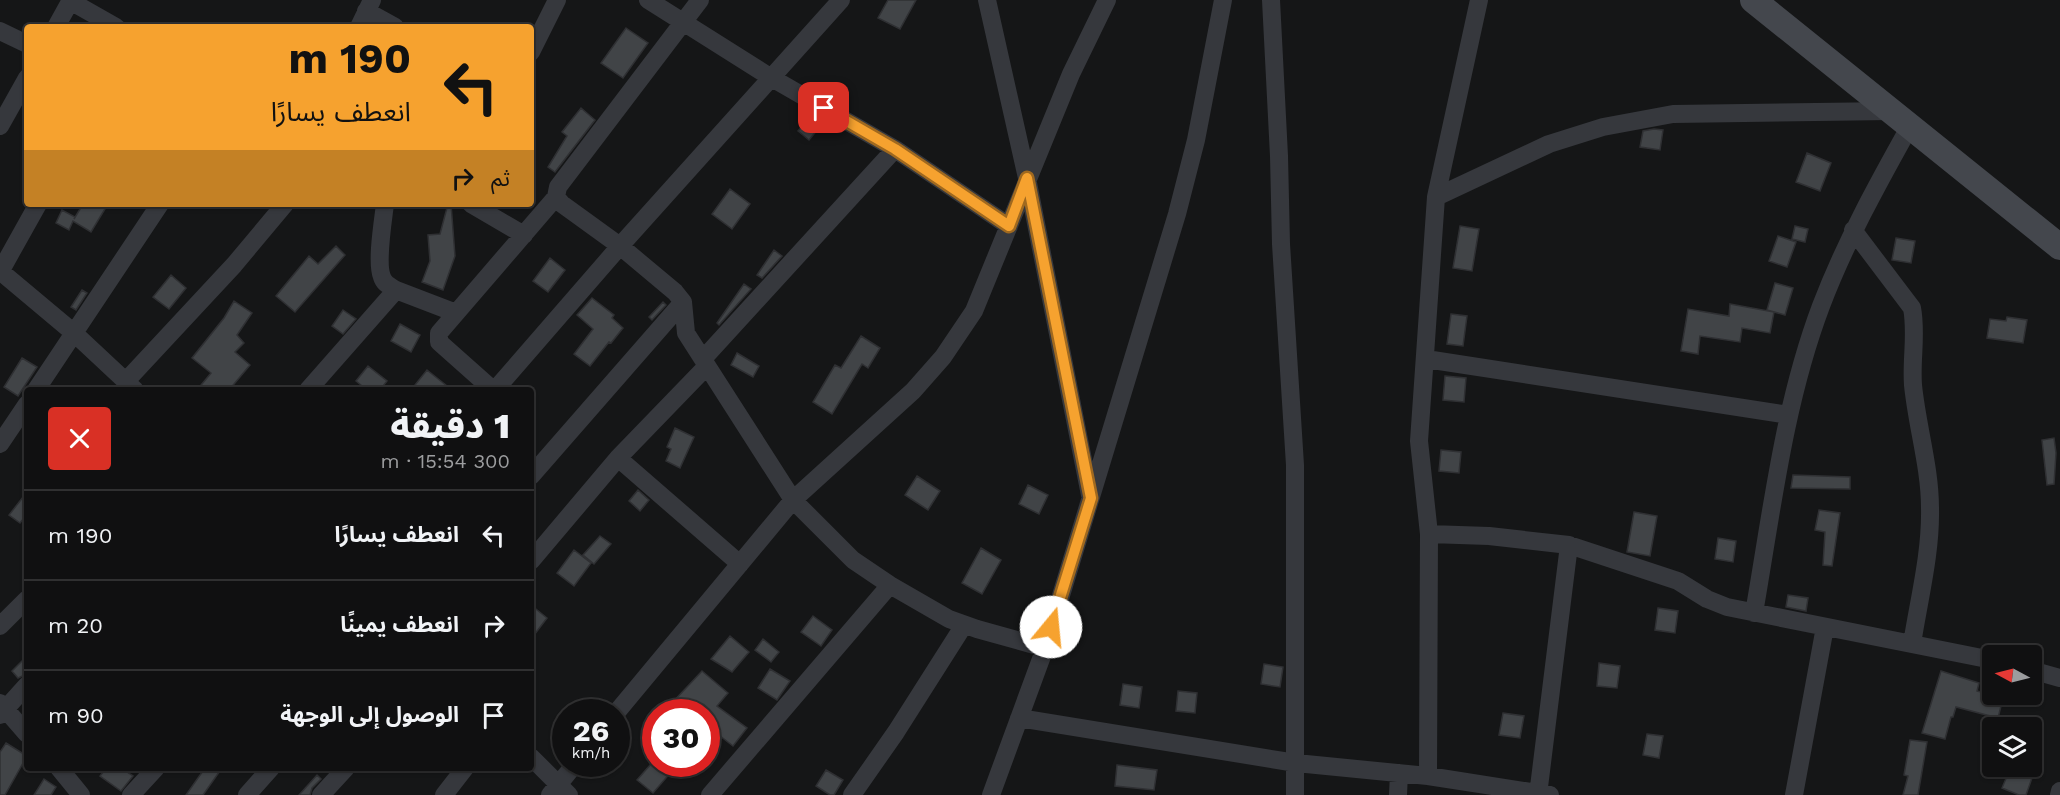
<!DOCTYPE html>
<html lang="ar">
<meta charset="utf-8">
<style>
body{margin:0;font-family:"Work Sans","Noto Sans Arabic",sans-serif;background:#19191a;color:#f1f3f6;direction:rtl;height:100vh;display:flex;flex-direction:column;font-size:22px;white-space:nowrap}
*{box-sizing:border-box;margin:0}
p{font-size:20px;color:#9c9d9f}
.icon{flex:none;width:33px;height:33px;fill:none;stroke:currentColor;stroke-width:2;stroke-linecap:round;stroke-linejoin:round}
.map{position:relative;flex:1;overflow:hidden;direction:ltr}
.details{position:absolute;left:24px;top:387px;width:510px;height:384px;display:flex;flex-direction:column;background:#101011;border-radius:6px;box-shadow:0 2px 4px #0004,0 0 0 2px #303031;direction:rtl}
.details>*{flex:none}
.guide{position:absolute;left:24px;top:24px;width:510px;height:183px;border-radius:6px;box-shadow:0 2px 4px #0004,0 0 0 2px #303031;direction:rtl;background:#f6a22f;color:#111;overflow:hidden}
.needle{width:39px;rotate:277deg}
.tools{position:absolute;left:1982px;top:645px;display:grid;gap:12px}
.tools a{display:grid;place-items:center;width:60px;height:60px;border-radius:6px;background:#101011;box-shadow:0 2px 4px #0004,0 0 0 2px #303031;font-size:30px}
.speed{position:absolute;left:552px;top:699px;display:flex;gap:12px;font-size:30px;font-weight:700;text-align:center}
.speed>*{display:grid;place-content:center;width:78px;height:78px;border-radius:50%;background:#101011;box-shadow:0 2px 4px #0004,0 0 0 2px #303031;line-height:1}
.speed small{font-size:15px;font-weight:400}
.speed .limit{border:9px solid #d22;background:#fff;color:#111}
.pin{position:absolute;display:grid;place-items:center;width:51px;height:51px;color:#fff;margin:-26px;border-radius:12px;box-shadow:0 3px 9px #0006}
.me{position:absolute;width:66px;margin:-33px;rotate:17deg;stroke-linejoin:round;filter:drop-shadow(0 0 4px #0008)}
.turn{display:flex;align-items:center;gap:21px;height:126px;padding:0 24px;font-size:27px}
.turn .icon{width:78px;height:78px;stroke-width:2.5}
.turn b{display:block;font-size:42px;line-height:51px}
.then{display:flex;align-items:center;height:57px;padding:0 24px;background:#0003;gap:12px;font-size:22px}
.round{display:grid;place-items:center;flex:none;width:63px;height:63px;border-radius:6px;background:#19191a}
.overview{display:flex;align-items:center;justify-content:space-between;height:102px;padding:0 24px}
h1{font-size:36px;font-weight:800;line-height:45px}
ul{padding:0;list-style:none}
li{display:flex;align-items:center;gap:18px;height:90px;padding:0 24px;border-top:2px solid #303031}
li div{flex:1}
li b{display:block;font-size:22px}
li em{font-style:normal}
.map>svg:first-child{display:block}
.building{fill:#414447;stroke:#2f3033;stroke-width:1.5}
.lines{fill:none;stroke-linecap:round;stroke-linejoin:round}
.street{stroke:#36383d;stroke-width:18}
.secondary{stroke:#44474d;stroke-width:26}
.route-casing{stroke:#a0691f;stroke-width:15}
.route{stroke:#f6a22f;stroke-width:10}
</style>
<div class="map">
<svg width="2060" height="795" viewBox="0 0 2060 795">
<rect width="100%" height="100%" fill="#151617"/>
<!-- building -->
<path class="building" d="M 888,0 L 916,0 L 900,29 L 878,18 Z
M 626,28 L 648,43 L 623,78 L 601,63 Z
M 581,108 L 595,120 L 555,172 L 548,167 L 567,136 L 562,132 Z
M 811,115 L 822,124 L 809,140 L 798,131 Z
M 1654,129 L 1663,130 L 1660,150 L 1640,147 L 1643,131 Z
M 1807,153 L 1831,163 L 1820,191 L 1796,182 Z
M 730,189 L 750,204 L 732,229 L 712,214 Z
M 83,204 L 108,204 L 91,232 L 73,221 L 69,230 L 56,223 L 62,210 L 75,217 L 74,219 Z
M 448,204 L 451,204 L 455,256 L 443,290 L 422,282 L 430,261 L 428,235 L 440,234 Z
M 1460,226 L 1479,229 L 1472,271 L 1453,268 Z
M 1795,226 L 1808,229 L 1805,242 L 1792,239 Z
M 1778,236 L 1796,242 L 1787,267 L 1769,261 Z
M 1896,238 L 1915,241 L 1911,263 L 1892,260 Z
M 336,246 L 345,255 L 295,312 L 276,296 L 309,256 L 318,264 Z
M 774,250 L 782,256 L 762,278 L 757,275 Z
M 550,258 L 565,270 L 548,292 L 533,281 Z
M 171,275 L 186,288 L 169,309 L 153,297 Z
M 1775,283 L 1793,288 L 1785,315 L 1767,310 Z
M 744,284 L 751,289 L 719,325 L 717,323 Z
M 82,290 L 87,293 L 76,310 L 71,307 Z
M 592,298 L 614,315 L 612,318 L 623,328 L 611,343 L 609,342 L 590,366 L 574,354 L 593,329 L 577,315 Z
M 234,301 L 252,313 L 237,335 L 244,343 L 235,352 L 250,365 L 229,390 L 197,390 L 211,373 L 192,358 L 224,318 Z
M 663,302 L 666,305 L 652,320 L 649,317 Z
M 1730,304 L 1774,312 L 1770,333 L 1742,328 L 1740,342 L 1700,336 L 1698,354 L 1681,351 L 1688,309 L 1729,316 Z
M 343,310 L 356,319 L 343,334 L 332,326 Z
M 1451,314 L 1467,316 L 1463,346 L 1447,344 Z
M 2007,317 L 2027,320 L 2023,343 L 1987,338 L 1990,319 L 2006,321 Z
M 400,324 L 420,335 L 411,352 L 391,341 Z
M 861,336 L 880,348 L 868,368 L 862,364 L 832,414 L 813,402 L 835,365 L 841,368 Z
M 737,353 L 759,366 L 753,377 L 731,365 Z
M 22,358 L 37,367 L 18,396 L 4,387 Z
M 368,366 L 387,381 L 380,390 L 367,390 L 356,381 Z
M 427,370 L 452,390 L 411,390 Z
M 1445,376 L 1466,378 L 1464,402 L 1443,400 Z
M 675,428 L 694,437 L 680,468 L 666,461 L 671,449 L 667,447 Z
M 2054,438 L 2056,453 L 2054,484 L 2047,485 L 2042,440 Z
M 1441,450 L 1461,452 L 1459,473 L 1439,471 Z
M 1793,475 L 1850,477 L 1850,489 L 1791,488 Z
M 917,476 L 940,491 L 928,510 L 905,495 Z
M 1028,485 L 1048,495 L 1039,514 L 1019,504 Z
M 638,490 L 649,500 L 640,511 L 629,501 Z
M 27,492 L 27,514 L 20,523 L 9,515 Z
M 1819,510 L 1840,513 L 1832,566 L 1823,565 L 1825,532 L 1815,530 Z
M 1634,512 L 1657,516 L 1650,556 L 1627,552 Z
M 600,536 L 611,544 L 594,564 L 583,555 Z
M 1718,538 L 1736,541 L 1733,562 L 1715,559 Z
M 981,548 L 1001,560 L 982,594 L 962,583 Z
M 574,550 L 591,563 L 574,586 L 557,573 Z
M 1788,595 L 1808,598 L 1806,611 L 1786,607 Z
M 531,605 L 547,618 L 531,639 Z
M 1658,608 L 1678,611 L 1675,633 L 1655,630 Z
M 813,616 L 832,630 L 821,646 L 801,632 Z
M 730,636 L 749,652 L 732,672 L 711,659 Z
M 763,639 L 779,652 L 771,662 L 755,650 Z
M 27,656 L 27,674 L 18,678 L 12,671 Z
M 1599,663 L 1620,666 L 1617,688 L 1597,686 Z
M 1264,664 L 1283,667 L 1280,687 L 1261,684 Z
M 770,669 L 790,681 L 777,700 L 758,688 Z
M 702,671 L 728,693 L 717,706 L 747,728 L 733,746 L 706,725 L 706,712 L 679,712 L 671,704 Z
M 1941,671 L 1979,683 L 1977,691 L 2003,698 L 1998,718 L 1956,707 L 1953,717 L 1951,717 L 1945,739 L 1922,733 Z
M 1123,684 L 1142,687 L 1139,708 L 1120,705 Z
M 1178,691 L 1197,693 L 1195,713 L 1176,711 Z
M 1503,713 L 1524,716 L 1520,738 L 1499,735 Z
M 1647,734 L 1663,736 L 1659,758 L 1643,755 Z
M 1910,740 L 1927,742 L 1918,795 L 1903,795 L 1908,776 L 1904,775 Z
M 6,743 L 27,756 L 5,795 L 0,795 L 0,752 Z
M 651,764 L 678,764 L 653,793 L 637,780 Z
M 1117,765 L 1157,770 L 1154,790 L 1115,786 Z
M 106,768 L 121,768 L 133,776 L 121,791 L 100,776 Z
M 205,768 L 222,768 L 203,795 L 186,795 Z
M 2010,769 L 2032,778 L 2026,795 L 2019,795 L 2002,788 Z
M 826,770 L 843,780 L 834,795 L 830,795 L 816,786 Z
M 317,775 L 321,779 L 312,788 L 310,795 L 299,795 Z
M 44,779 L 56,787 L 51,795 L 34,795 Z"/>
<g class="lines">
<!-- street -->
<path class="street" d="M 648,0 L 770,77 L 895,149 L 1009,226
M 987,0 L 1027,178 L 1090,495
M 1271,0 L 1279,156 L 1281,244 L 1295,465 L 1295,795
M 70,1 L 116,27
M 366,11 L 395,27
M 56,27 L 71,0
M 359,27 L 372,0
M 0,31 L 27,44
M 531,52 L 557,0
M 0,126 L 27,78
M 556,197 L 562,204 L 620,246 L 675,292 L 683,302 L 686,333 L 793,500 L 853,560 L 890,585 L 949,619 L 977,629 L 1045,648
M 1436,197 L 1549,144 L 1603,127 L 1673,114 L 1891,111
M 385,204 C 383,221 376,263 382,277 C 384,284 390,286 396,290 L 456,313
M 471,204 L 524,235
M 1853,230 L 1912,308 C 1917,334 1911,359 1913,385 C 1917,426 1930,467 1930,508 C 1931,553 1919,599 1912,644
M 0,271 L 74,333 L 135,390
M 0,272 L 38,204
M 703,359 L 895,149
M 1426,359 L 1789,415
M 126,381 L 234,265 L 285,204
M 36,390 L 160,204
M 308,390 L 396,290
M 493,390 L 439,342 L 439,333 L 556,197 L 558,187 L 700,0
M 495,390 L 620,246 L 841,0
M 0,444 L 27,404
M 618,458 L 740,564
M 531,476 L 683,302
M 1429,534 L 1489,536 L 1569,545 L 1678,581 L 1707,599 L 1727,607 L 1992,660
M 531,561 L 618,458 L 706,367
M 1754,613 C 1772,510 1784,404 1821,306 C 1845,243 1877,185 1910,126
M 0,626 L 27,599
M 2031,670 L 2060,678
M 0,703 L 27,734
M 616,713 L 793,500 L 913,391 L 943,357 L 974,311 L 1071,74 L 1107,0
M 0,715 L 27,685
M 1019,718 L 1296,763 L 1428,776 L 1550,795
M 531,757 L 569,795
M 59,768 L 81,795
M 1428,776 L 1429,534 L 1419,441 L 1436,197 L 1479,0
M 131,795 L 156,768
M 247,795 L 271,768
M 321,795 L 346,768
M 444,795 L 465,768
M 550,795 L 575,764
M 710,795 L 890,585
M 852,795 L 896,732 L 964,625
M 991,795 L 1045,648 L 1177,214 L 1196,140 L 1223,0
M 1398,795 L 1399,773
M 1538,795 L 1569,545
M 1794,795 L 1825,627
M 2059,795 L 2060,791"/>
<!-- secondary -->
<path class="secondary" d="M 1753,0 L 2060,247"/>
</g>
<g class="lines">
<defs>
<path id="route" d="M 824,108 L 895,149 L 1009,226 L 1027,178 L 1091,498 L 1051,627"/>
</defs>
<!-- route casing -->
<use href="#route" class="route-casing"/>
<!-- route -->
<use href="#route" class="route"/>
</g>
</svg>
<div class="tools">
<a><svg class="needle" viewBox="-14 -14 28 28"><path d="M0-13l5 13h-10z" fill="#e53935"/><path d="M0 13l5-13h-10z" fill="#9c9d9f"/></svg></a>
<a><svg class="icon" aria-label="layers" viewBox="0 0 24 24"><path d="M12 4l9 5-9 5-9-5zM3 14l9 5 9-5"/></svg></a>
</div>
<div class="speed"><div>26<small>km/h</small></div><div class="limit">30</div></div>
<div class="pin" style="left:824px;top:108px;background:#d93025"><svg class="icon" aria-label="arrive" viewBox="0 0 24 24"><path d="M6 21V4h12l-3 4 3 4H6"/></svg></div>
<svg class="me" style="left:1051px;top:627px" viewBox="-20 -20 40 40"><circle r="19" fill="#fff"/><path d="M0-13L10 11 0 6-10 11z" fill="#f6a22f"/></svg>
<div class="guide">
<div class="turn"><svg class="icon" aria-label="left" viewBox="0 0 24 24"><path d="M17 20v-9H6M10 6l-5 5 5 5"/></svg><div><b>190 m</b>انعطف يسارًا</div></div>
<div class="then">ثم<svg class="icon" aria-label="right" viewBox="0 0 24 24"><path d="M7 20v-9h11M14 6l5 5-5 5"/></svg></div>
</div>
<section class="details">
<div class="overview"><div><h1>1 دقيقة</h1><p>300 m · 15:54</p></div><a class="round" style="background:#d93025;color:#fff"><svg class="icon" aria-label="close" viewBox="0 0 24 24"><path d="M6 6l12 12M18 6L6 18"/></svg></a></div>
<ul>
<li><svg class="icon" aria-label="left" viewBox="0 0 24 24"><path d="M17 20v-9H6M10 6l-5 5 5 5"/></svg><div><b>انعطف يسارًا</b></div><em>190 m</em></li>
<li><svg class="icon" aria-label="right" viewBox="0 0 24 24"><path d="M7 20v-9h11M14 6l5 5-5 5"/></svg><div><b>انعطف يمينًا</b></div><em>20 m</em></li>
<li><svg class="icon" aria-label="arrive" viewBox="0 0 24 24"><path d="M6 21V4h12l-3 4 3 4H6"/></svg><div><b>الوصول إلى الوجهة</b></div><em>90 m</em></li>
</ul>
</section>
</div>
